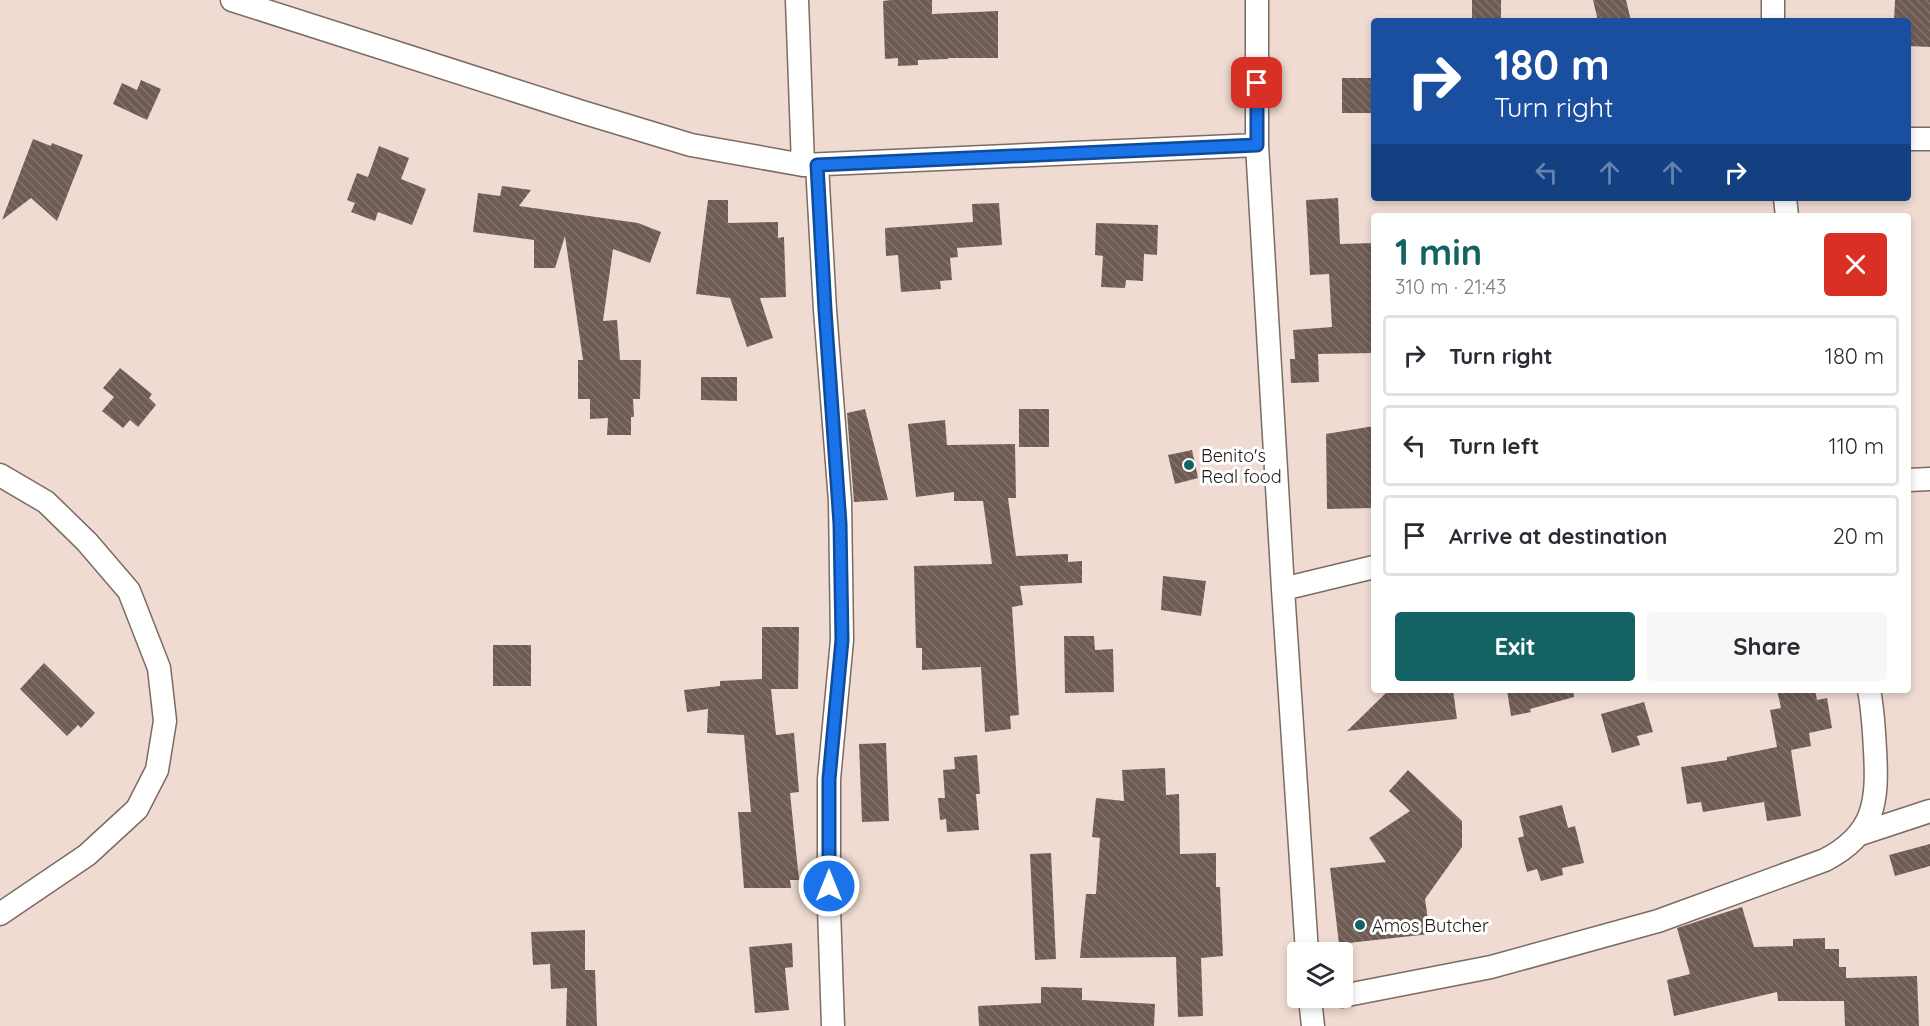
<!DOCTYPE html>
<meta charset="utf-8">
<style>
body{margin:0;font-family:Quicksand,sans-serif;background:#f7f7f7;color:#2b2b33;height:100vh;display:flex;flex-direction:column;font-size:22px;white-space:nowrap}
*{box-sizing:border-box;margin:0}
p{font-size:20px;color:#7c7c81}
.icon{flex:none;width:33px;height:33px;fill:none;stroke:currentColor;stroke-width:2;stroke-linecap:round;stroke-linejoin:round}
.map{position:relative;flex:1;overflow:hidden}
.sheet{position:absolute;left:1371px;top:213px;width:540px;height:480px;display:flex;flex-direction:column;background:#fff;border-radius:6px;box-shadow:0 3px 9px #0003}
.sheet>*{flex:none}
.guide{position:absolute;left:1371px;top:18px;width:540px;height:183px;border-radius:6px;box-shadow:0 3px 9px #0003;background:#1a4fa0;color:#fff;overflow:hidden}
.fabs{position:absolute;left:1287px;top:942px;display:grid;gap:12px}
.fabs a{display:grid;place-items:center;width:66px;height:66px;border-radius:6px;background:#fff;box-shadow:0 3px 9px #0003;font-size:30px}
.pin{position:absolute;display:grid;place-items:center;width:51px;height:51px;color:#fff;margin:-26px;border-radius:12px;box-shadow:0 3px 9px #0006}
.me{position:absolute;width:66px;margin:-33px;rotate:0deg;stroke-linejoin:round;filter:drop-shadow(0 0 4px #0008)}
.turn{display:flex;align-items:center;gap:21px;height:126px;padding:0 24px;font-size:27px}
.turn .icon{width:78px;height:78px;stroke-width:2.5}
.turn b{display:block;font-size:42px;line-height:51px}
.lanes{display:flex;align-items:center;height:57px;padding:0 24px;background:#0003;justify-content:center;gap:30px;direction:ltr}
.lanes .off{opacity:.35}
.round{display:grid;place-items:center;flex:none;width:63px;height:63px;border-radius:6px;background:#f7f7f7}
.headline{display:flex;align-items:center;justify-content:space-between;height:102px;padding:0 24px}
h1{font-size:36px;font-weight:700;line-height:45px;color:#136365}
.primary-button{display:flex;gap:12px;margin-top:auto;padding:12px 24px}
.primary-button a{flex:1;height:69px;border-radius:6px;background:#136365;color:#fff;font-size:24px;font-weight:700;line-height:69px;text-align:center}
.primary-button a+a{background:#f7f7f7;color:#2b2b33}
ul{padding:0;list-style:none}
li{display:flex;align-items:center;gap:18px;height:81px;margin:0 12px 9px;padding:0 12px;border:3px solid #e1e1e2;border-radius:6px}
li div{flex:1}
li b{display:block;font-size:22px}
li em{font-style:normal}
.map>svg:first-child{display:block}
.building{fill:url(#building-back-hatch)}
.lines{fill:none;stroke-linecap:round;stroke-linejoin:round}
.minor-casing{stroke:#7c6b62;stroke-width:25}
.minor{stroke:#fff;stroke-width:22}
.route-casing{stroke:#114b97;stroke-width:15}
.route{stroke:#1a73e8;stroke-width:10}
.poi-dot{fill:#136365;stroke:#fff;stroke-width:2}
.labels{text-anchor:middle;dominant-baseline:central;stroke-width:6;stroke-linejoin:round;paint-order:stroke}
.poi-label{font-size:18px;fill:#1e1714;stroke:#fff;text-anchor:start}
</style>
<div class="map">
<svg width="1930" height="1026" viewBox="0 0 1930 1026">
<defs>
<pattern id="building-back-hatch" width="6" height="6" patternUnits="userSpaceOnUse" patternTransform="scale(1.5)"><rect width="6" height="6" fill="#6e5c54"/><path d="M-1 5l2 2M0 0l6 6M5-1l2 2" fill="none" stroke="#82736d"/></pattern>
</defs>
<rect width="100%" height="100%" fill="#efdbd1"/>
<!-- building -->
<path class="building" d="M 891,0 L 932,0 L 932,14 L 998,11 L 998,58 L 948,58 L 948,59 L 918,60 L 918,65 L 898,66 L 898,58 L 885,59 L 883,1 Z
M 1472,0 L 1501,0 L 1501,21 L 1472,21 Z
M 1593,0 L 1626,0 L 1631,21 L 1598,21 Z
M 1895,0 L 1930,0 L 1930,47 L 1908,46 L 1908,21 L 1894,21 Z
M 1342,78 L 1374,78 L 1374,113 L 1342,113 Z
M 141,80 L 161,89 L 147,120 L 113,104 L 122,83 L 137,90 Z
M 33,139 L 51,146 L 52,143 L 83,155 L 57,221 L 31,198 L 2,220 Z
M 379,146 L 409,158 L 401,179 L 426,189 L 412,225 L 378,212 L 375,221 L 351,212 L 355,203 L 347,200 L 357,173 L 368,177 Z
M 502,186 L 531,190 L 519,206 L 638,223 L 661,232 L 650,263 L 613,249 L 603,321 L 617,320 L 620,360 L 641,360 L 640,399 L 633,399 L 634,417 L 631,417 L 631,435 L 607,435 L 608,418 L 590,419 L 590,399 L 578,399 L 578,360 L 583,360 L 565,236 L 555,268 L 534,268 L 534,240 L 473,232 L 478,193 L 500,196 Z
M 1338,198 L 1340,244 L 1374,243 L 1374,353 L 1318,354 L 1319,382 L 1291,383 L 1290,359 L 1295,359 L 1293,330 L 1332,327 L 1329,274 L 1310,275 L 1306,200 Z
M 708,200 L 728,200 L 728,223 L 778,222 L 778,238 L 784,237 L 786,297 L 760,298 L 773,338 L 747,347 L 730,298 L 696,294 Z
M 999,203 L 1002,245 L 957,248 L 958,257 L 950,258 L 952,280 L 940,281 L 941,289 L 901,292 L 898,255 L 886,256 L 885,228 L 973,222 L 972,204 Z
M 1096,223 L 1158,225 L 1157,255 L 1144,254 L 1143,281 L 1126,280 L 1125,288 L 1101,287 L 1103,256 L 1095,255 Z
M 120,368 L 152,394 L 149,398 L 156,405 L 138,427 L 130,420 L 123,428 L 102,411 L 114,397 L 103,388 Z
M 701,377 L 737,377 L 737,401 L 701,400 Z
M 865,409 L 888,500 L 854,502 L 847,413 Z
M 1019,409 L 1049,409 L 1049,447 L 1019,447 Z
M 945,420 L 947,445 L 1015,444 L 1016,498 L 1008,498 L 1016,556 L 1068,554 L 1068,562 L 1082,561 L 1082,583 L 1020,586 L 1023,605 L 1012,607 L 1019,715 L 1010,716 L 1011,729 L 985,732 L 981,667 L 922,670 L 922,648 L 916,648 L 914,566 L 992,564 L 983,501 L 954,501 L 954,492 L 916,497 L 908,424 Z
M 1374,426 L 1374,508 L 1327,509 L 1326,434 Z
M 1192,450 L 1198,478 L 1175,484 L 1168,455 Z
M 1163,576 L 1206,581 L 1201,616 L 1161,610 Z
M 762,627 L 799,627 L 798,689 L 771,689 L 776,735 L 794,733 L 799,792 L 790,793 L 799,880 L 790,880 L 791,888 L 744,888 L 738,812 L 751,812 L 744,735 L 707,733 L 708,709 L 687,712 L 684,690 L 720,686 L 720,681 L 762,679 Z
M 1064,636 L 1094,636 L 1095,650 L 1113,649 L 1114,692 L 1065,693 Z
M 493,645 L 531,645 L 531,686 L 493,686 Z
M 44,663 L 95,713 L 81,728 L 78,725 L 67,736 L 20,689 Z
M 1389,690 L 1453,690 L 1457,719 L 1347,731 Z
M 1507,690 L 1573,690 L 1574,697 L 1530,709 L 1531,712 L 1511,716 Z
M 1777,690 L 1815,690 L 1817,700 L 1827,698 L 1832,728 L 1809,733 L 1811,746 L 1791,750 L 1801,816 L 1767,821 L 1764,802 L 1703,812 L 1701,802 L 1687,804 L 1681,767 L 1727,760 L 1727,757 L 1777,747 L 1770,710 L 1781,708 Z
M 1644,702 L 1653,732 L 1637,736 L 1640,745 L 1612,753 L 1601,714 Z
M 886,743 L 889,821 L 862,822 L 859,744 Z
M 977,755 L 980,794 L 976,794 L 979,830 L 947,832 L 946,819 L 940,820 L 938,798 L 945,798 L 943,770 L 955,769 L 954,757 Z
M 1165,768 L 1166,795 L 1179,794 L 1180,854 L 1216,853 L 1216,887 L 1220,887 L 1223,956 L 1201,958 L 1203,1016 L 1178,1017 L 1176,957 L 1080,958 L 1086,894 L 1096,894 L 1100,838 L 1092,837 L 1096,798 L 1124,801 L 1122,770 Z
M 1408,770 L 1462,821 L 1462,847 L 1425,899 L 1430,934 L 1339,944 L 1330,868 L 1386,862 L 1369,838 L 1410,811 L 1389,791 Z
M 1562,805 L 1568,828 L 1575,826 L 1584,863 L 1562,868 L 1563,875 L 1541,881 L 1537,869 L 1527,872 L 1518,838 L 1524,836 L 1519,816 Z
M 1930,844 L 1930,866 L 1895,876 L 1889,855 Z
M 1051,853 L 1056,959 L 1035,960 L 1030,854 Z
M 1742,907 L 1754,947 L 1793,946 L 1793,939 L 1825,938 L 1825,949 L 1839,949 L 1839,967 L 1846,967 L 1846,978 L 1917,976 L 1919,1026 L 1845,1026 L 1844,1001 L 1778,1001 L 1777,992 L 1674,1016 L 1667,980 L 1690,974 L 1677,928 Z
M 585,930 L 585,970 L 595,970 L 597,1026 L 566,1026 L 567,988 L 551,989 L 550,964 L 533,965 L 531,932 Z
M 792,943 L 793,967 L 785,968 L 789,1010 L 755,1013 L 749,947 Z
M 1041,987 L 1082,988 L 1082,1000 L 1155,1004 L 1154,1026 L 979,1026 L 978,1006 L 1041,1003 Z"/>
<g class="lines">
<defs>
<path id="minor" d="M 232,0 L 582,112 L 691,145 L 803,165 L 1257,145
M 797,0 L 803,165
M 1257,0 L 1257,145 L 1283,589 L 1307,952
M 1773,21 L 1773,0
M 1908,139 L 1930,139
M 817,165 L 825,310 L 840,501 L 842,640 L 829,779 L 829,908 L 833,1026
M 1785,198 L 1787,216
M 0,475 L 46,502 L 87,542 L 129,591 L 159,668 L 165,721 L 157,770 L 137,809 L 87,855 L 0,914
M 1908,480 L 1930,479
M 1283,589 L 1374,567
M 1860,834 L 1930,811
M 1342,996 L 1491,967 L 1658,921 L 1825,860 C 1875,834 1878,802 1875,750 C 1874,730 1873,710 1869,690
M 1310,998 L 1313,1026"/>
</defs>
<!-- minor casing -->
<use href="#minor" class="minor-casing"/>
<!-- minor -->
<use href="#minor" class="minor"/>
</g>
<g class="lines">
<defs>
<path id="route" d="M 829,886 L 829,779 L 842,640 L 840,524 L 825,310 L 817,165 L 1257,145 L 1257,83"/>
</defs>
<!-- route casing -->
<use href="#route" class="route-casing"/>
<!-- route -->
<use href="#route" class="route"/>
</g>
<!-- markers -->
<g class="poi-dot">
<circle cx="1189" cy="465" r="6"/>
<circle cx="1360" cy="925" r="6"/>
</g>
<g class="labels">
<!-- poi labels -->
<g class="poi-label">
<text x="1201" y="455">Benito's<tspan x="1201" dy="21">Real food</tspan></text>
<text x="1372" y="925">Amos Butcher</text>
</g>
</g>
</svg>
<div class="fabs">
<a><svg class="icon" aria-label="layers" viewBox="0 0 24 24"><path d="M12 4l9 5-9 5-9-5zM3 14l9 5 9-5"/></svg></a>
</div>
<div class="pin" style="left:1257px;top:83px;background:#d93025"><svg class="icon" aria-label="arrive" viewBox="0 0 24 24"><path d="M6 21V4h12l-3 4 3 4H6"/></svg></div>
<svg class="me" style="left:829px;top:886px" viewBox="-20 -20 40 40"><circle r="17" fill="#1a73e8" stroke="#fff" stroke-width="3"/><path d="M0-11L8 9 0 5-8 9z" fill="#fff"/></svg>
<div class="guide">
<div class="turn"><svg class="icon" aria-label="right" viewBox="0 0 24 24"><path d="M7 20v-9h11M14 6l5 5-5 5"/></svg><div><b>180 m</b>Turn right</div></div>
<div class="lanes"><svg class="icon off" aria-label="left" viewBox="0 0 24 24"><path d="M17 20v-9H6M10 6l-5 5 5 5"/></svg><svg class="icon off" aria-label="ahead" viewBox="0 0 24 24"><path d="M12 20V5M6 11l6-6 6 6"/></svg><svg class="icon off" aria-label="ahead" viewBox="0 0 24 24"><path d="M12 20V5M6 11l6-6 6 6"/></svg><svg class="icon" aria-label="right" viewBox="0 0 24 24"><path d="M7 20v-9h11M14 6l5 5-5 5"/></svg></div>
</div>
<section class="sheet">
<div class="headline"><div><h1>1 min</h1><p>310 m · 21:43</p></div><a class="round" style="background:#d93025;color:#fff"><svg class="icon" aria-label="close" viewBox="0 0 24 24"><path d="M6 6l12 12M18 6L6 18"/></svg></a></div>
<ul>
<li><svg class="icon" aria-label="right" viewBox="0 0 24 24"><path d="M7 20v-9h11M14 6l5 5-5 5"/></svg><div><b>Turn right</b></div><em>180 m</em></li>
<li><svg class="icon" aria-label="left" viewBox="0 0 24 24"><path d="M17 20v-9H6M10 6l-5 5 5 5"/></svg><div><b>Turn left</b></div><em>110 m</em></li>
<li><svg class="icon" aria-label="arrive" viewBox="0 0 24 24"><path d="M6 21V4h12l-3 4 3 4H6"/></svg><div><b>Arrive at destination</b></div><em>20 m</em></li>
</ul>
<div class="primary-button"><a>Exit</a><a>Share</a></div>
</section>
</div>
